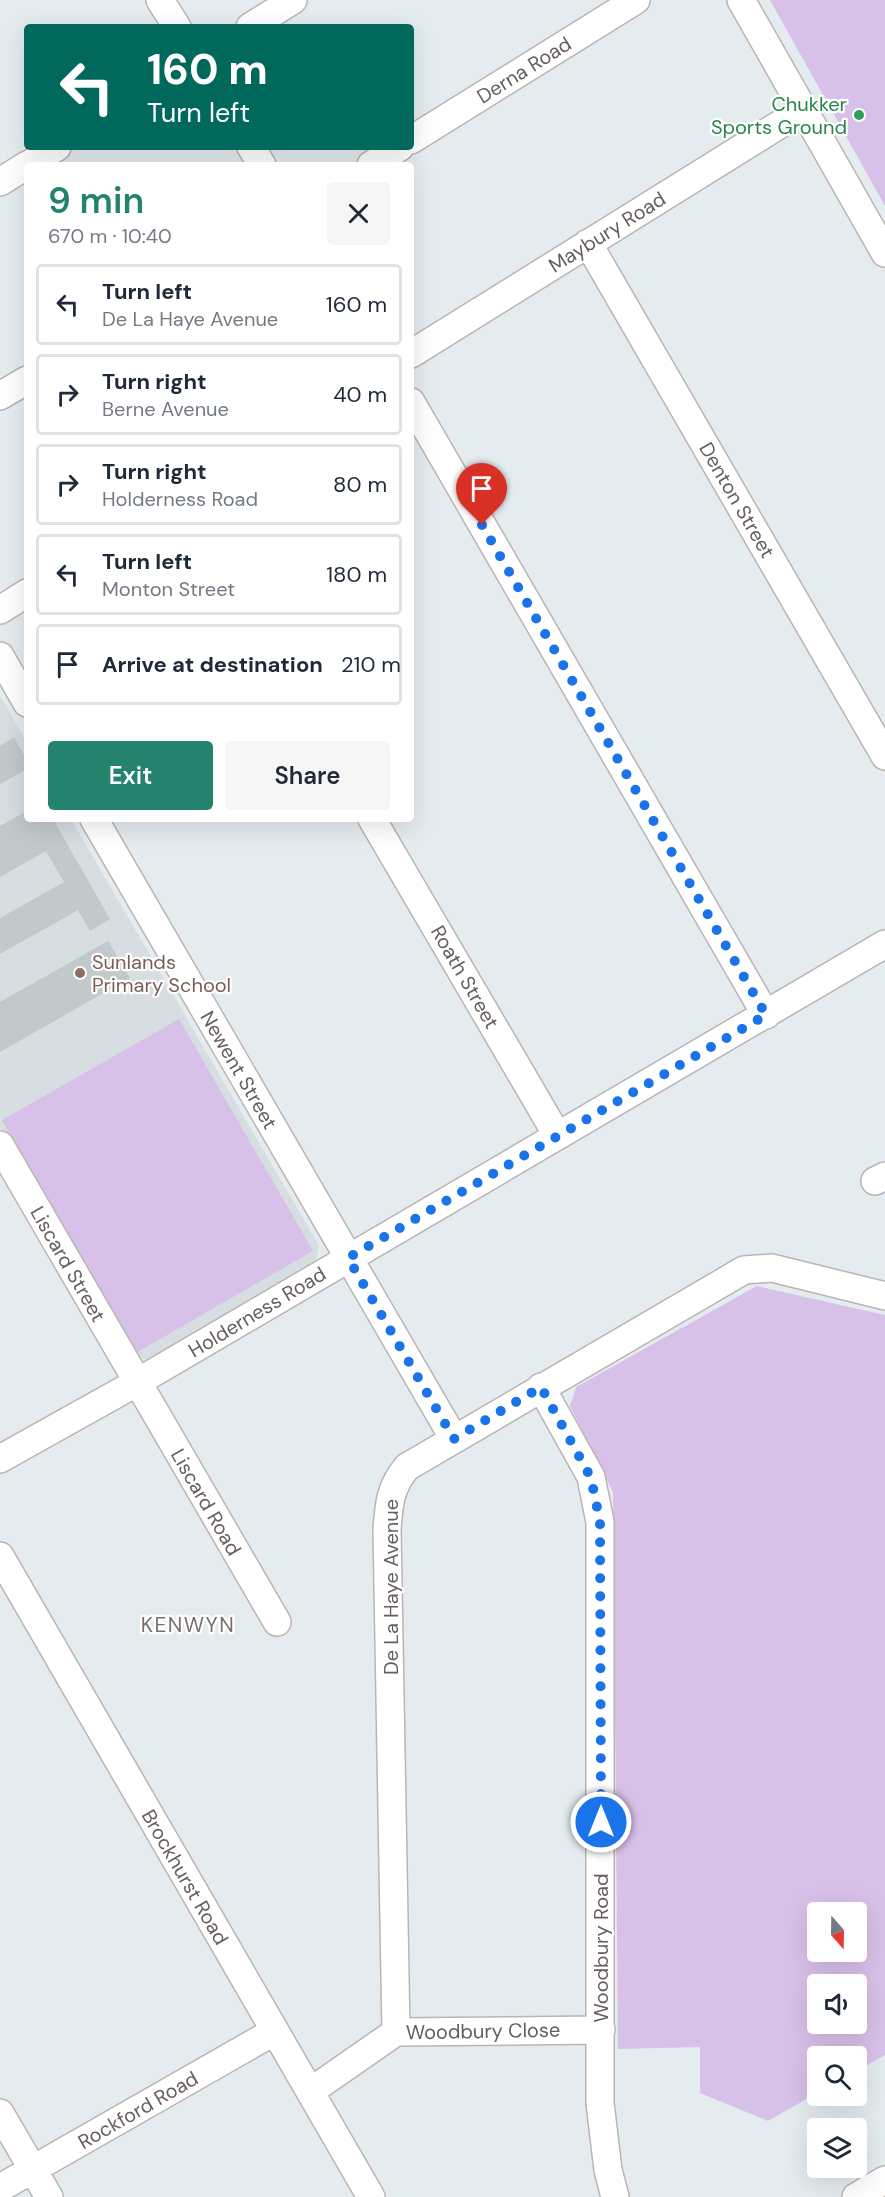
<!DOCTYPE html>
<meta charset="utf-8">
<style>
body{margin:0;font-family:"DM Sans",sans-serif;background:#f6f6f7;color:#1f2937;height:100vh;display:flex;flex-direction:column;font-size:22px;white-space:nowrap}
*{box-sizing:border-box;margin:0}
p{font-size:20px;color:#747a83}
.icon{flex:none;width:33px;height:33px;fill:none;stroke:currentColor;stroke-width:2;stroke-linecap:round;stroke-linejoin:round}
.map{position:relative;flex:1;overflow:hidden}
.drawer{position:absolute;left:24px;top:162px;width:390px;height:660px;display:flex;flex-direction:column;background:#fff;border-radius:6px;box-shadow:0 6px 24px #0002}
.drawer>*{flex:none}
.banner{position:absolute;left:24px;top:24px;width:390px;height:126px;border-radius:6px;box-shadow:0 6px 24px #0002;background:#00695c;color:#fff;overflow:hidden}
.needle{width:39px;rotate:160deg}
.buttons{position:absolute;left:807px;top:1902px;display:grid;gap:12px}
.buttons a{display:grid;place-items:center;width:60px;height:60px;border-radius:6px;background:#fff;box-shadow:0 6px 24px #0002;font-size:30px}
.pin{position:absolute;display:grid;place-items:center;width:51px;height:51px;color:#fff;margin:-62px -26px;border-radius:50% 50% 50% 0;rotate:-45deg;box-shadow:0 0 6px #0007}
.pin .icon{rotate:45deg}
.me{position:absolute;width:66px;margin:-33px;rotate:0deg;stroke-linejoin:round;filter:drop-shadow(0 0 4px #0008)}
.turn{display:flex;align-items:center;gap:21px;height:126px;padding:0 24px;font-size:27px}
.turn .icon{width:78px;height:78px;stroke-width:2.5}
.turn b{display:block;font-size:42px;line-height:51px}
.round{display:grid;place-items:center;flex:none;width:63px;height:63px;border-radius:6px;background:#f6f6f7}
.summary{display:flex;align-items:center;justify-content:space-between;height:102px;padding:0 24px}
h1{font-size:36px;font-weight:600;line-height:45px;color:#24836d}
.button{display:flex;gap:12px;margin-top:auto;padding:12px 24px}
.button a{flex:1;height:69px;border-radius:6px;background:#24836d;color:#fff;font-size:24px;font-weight:600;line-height:69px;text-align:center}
.button a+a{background:#f6f6f7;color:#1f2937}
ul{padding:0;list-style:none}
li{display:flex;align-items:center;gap:18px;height:81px;margin:0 12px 9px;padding:0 12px;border:3px solid #e0e1e3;border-radius:6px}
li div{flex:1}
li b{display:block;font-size:22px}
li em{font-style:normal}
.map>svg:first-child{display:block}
.education{fill:#d6dee2}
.green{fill:#d8c1e8;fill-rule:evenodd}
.building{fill:#c1c9cb}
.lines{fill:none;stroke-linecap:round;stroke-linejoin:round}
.minor-casing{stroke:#bbb4b3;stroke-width:30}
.minor{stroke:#fff;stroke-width:27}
.route{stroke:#1a73e8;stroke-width:10;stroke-dasharray:0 18}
.leisure-dot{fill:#2e9e5b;stroke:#fff;stroke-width:2}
.education-dot{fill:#8d6e63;stroke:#fff;stroke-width:2}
.labels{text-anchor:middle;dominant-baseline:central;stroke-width:4.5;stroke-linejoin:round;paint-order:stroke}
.street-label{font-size:20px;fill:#665e5d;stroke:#fff}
.leisure-label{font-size:20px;fill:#27864d;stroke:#fff;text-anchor:end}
.education-label{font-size:20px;fill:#785e54;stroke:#fff;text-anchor:start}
.neighbourhood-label{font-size:21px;letter-spacing:1.5px;fill:#786f6e;stroke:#fff}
</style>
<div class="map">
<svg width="885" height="2197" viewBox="0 0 885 2197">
<rect width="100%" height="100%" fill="#e5ecf0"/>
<!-- education -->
<path class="education" d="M 0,696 L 27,742 L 27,819 L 71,819 L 319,1246 L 316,1263 L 149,1360 L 132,1356 L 0,1127 Z"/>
<!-- green -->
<path class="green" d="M 770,0 L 885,0 L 885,206 Z
M 179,1019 L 313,1251 L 136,1353 L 2,1120 Z
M 757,1286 L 885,1315 L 885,2055 L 857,2071 L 856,2056 L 818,2056 L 817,2093 L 768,2121 L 700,2093 L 700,2047 L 618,2049 L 613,1492 L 570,1406 L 576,1387 ZM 818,1912 L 856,1912 L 856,1952 L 818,1952 ZM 818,1984 L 856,1984 L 856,2024 L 818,2024 Z"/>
<!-- building -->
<path class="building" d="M 14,737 L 27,760 L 27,769 L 0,784 L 0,746 Z
M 27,811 L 27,819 L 53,819 L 110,919 L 90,931 L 78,910 L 0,954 L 0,918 L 64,882 L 46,851 L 0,877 L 0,826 Z
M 108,941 L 130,978 L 0,1052 L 0,1002 Z"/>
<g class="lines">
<defs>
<path id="minor" d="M 160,0 L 177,27
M 741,0 L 885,253
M 250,27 L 293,0
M 411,140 L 636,0
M 251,147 L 262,165
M 28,165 L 57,147
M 371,165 L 400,147
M 0,182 L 27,165
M 588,243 L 885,756
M 411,354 L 803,110
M 0,396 L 27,380
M 411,402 L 766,1015
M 0,610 L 27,593
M 0,656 L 27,703
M 94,819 L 454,1439
M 372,819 L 557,1135
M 0,1145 L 277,1622
M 875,1181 L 885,1176
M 541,1387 L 591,1477 L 600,1522 L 600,2103 L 608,2170 L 615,2197
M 0,1459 L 136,1383 L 885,944
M 0,1556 L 371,2197
M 396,2032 L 387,1529 C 389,1504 390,1487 407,1467 L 744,1270 L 772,1268 L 885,1296
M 311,2091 L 396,2032 L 601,2030
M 0,2113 L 49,2197
M 0,2188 L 275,2031
M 856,2197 L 885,2180"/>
</defs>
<!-- minor casing -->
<use href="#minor" class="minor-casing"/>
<!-- minor -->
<use href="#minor" class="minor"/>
</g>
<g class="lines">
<!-- route -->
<path class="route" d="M 482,525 L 766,1015 L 348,1258 L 454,1439 L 541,1387 L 591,1478 L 600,1522 L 601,1822"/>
</g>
<!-- markers -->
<circle class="leisure-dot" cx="859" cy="115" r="6"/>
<circle class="education-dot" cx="80" cy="973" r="6"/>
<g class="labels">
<!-- street labels -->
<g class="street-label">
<text transform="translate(524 70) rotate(-32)">Derna Road</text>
<text transform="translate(607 232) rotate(-32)">Maybury Road</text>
<text transform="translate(737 500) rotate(60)">Denton Street</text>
<text transform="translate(465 977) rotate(60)">Roath Street</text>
<text transform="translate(239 1070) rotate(60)">Newent Street</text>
<text transform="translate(68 1264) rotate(60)">Liscard Street</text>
<text transform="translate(257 1312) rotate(-31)">Holderness Road</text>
<text transform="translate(206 1502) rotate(60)">Liscard Road</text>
<text transform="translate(391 1587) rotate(-90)">De La Haye Avenue</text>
<text transform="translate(185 1877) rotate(60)">Brockhurst Road</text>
<text transform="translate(601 1948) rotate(-90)">Woodbury Road</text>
<text transform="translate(483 2031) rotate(-1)">Woodbury Close</text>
<text transform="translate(138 2110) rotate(-30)">Rockford Road</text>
</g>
<!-- leisure labels -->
<g class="leisure-label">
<text x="847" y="104">Chukker<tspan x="847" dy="23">Sports Ground</tspan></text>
</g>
<!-- education labels -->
<g class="education-label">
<text x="92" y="962">Sunlands<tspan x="92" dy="23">Primary School</tspan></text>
</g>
<!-- neighbourhood labels -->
<g class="neighbourhood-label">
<text x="188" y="1625">KENWYN</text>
</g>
</g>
</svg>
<div class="buttons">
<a><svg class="needle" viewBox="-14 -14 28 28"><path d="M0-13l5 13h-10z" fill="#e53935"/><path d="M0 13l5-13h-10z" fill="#747a83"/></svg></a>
<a><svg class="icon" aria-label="sound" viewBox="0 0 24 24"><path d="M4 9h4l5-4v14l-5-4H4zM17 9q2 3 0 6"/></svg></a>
<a><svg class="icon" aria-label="search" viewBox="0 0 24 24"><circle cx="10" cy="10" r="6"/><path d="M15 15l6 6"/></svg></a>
<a><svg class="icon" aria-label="layers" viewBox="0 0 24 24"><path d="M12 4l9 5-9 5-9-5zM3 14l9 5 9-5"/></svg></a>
</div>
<div class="pin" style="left:482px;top:525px;background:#d93025"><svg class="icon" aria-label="arrive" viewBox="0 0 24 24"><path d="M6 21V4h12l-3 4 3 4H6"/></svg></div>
<svg class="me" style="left:601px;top:1822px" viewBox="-20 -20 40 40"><circle r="17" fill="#1a73e8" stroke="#fff" stroke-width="3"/><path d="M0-11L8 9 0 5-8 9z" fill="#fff"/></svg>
<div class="banner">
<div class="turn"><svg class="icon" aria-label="left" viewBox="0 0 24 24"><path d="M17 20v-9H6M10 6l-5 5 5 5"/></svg><div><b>160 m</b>Turn left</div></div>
</div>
<section class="drawer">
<div class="summary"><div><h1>9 min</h1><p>670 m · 10:40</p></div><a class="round"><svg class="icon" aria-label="close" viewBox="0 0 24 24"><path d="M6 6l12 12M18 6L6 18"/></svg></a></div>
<ul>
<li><svg class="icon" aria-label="left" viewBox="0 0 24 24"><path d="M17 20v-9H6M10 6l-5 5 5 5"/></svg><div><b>Turn left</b><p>De La Haye Avenue</p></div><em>160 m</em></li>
<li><svg class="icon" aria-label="right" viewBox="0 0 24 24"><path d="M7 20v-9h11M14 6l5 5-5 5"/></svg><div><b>Turn right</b><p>Berne Avenue</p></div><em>40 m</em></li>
<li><svg class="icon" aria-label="right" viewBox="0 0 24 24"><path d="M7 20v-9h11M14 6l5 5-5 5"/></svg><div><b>Turn right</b><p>Holderness Road</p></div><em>80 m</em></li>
<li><svg class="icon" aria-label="left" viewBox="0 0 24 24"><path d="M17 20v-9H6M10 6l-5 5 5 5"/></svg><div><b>Turn left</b><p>Monton Street</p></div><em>180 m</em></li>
<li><svg class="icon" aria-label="arrive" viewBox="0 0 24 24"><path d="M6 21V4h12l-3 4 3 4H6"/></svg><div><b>Arrive at destination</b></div><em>210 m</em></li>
</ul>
<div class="button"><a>Exit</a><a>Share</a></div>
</section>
</div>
